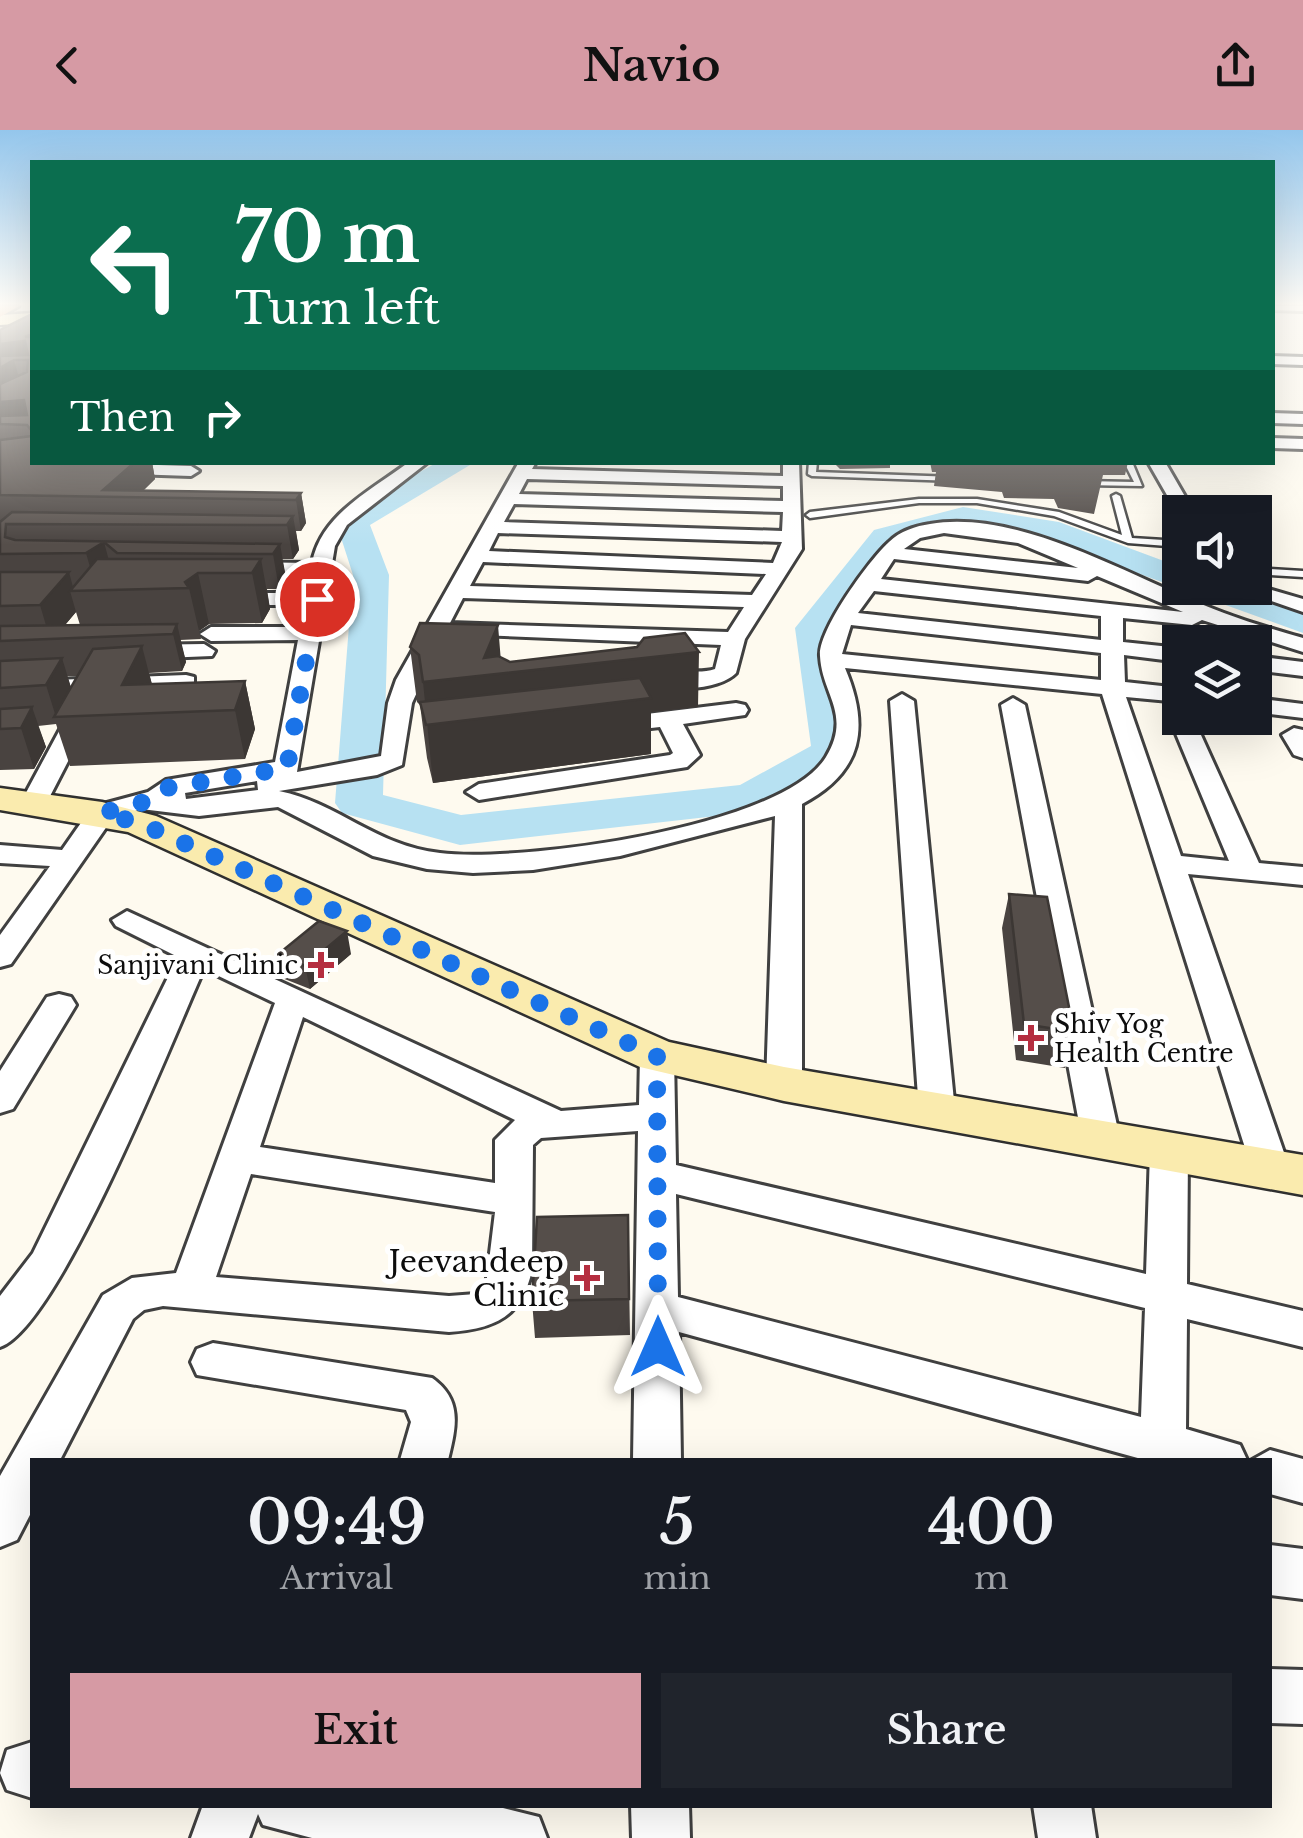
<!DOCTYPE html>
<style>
body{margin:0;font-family:"Libre Baskerville",serif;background:#20242c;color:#f1f3f6;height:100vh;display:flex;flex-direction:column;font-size:38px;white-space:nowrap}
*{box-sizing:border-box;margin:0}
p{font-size:32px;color:#9ea1a6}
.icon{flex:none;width:55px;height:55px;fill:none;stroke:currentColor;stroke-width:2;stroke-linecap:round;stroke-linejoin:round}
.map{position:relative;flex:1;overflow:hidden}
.panel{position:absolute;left:30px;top:1328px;width:1242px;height:350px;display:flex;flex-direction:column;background:#171b24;border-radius:0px;box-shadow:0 10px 40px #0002}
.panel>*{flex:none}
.banner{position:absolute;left:30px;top:30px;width:1245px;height:305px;border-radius:0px;box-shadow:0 10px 40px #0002;background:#0b6e4f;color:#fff;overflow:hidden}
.fabs{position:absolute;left:1162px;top:365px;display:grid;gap:20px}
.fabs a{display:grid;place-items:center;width:110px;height:110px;border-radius:0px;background:#171b24;box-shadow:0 10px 40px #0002;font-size:50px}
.pin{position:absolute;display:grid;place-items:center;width:85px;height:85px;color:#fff;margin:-42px;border:5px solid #fff;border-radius:50%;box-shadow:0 2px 10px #0007}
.me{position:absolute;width:110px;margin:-55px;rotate:0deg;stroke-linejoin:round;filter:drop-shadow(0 0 8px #0008)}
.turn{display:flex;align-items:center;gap:35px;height:210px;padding:0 40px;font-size:45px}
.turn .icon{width:130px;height:130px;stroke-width:2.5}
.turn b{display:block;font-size:70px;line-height:85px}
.then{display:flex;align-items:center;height:95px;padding:0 40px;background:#0003;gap:20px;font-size:38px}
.eta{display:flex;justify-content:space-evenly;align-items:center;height:170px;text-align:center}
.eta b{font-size:60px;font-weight:600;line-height:70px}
.cta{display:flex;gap:20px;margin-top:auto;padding:20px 40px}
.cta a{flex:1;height:115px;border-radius:0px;background:#d69aa4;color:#111;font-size:40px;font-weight:600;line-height:115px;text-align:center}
.cta a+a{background:#20242c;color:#f1f3f6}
header{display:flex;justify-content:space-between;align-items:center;height:130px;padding:0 40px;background:#d69aa4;color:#111;font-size:45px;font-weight:600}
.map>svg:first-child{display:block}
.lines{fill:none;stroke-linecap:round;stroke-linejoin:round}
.river{fill:#b7e1f2;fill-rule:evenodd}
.lane-casing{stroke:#404040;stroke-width:5}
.street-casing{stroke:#404040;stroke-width:6}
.secondary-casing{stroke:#2f2f2f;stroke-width:5}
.highway-casing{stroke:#1e1e1e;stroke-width:5}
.lane{fill:#fff;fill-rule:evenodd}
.street{fill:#fff;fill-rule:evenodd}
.secondary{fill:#faebae;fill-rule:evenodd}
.highway{fill:#eb9360;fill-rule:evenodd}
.wall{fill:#494340;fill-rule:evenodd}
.shaded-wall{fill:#3c3734}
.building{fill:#554e4a;stroke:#3c3734;stroke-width:2.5}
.route{stroke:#1a73e8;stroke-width:18;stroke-dasharray:0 32.4}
.poi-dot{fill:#b52e40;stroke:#fff;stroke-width:4}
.labels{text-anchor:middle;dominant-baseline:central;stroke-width:10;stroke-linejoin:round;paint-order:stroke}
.poi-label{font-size:25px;fill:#0d0d0d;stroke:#fff;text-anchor:end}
.near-poi-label{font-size:30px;fill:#0d0d0d;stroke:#fff;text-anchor:end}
</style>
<header><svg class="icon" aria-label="back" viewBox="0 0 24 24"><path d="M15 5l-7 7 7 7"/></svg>Navio<svg class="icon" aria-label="share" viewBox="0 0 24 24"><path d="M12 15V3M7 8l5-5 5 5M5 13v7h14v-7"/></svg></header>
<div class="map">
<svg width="1303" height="1708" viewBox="0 0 1303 1708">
<rect width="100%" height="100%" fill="#fefaef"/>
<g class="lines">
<!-- river -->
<path class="river" d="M 438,332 L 475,332 L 370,395 L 389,445 L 383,665 L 461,685 L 740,655 L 811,616 L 795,498 L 874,400 L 963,377 L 1059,392 L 1180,437 L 1180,458 L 1236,458 L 1303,480 L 1303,503 L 1040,408 L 963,397 L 898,414 L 833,499 L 856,621 L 850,631 L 769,678 L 752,682 L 460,715 L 342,683 L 335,673 L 353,445 L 336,392 L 341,385 Z"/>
<defs>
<path id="lane" d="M 809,332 L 817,332 L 816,342 L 955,347 L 959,349 L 955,351 L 812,346 L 808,344 Z
M 1124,332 L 1132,332 L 1142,356 L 1083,355 L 1079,353 L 1083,351 L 1134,352 Z
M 1116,364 L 1120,366 L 1132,408 L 1180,411 L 1180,417 L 1128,413 L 1054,386 L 977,373 L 919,373 L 810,388 L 806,385 L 810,382 L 919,369 L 977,369 L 1059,382 L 1122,405 L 1112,366 Z
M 1255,438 L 1303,441 L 1303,447 L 1255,444 Z"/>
<path id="street" d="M 1272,176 L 1303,176 L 1303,181 L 1272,180 Z
M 1272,226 L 1303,227 L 1303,235 L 1272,234 Z
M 1272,283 L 1303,284 L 1303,294 L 1272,293 Z
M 1272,308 L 1303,309 L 1303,319 L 1272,318 Z
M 60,332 L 191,336 L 199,341 L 191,346 L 71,342 L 61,340 Z
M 409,332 L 428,332 L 347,395 L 335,416 L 297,642 L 381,626 L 388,573 L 396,550 L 519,332 L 536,332 L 532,339 L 783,346 L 783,332 L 799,332 L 802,419 L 745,509 L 736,543 C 719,561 661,564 643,547 C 661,532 692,547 715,539 L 721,515 L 456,504 L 446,500 L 412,573 L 402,635 L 377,645 L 279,661 C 338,673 376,716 440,723 C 519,733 783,698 826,627 C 852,584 822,565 820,526 C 818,500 870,429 889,412 C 900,401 916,396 930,394 C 1022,378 1138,452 1224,483 C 1250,493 1277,500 1303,508 L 1303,522 L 1202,490 L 1192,495 L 1123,488 L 1123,512 L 1180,518 L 1180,532 L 1124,525 L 1125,552 L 1180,558 L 1180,572 L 1126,567 L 1181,726 L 1229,731 L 1172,594 L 1187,588 L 1196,594 L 1259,733 L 1303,737 L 1303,755 L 1188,744 L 1290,1040 L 1285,1050 L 1271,1054 L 1257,1050 L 1252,1040 L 1102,564 L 845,538 C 870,597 863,642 802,674 L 802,954 L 797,963 L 784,966 L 771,963 L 766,954 L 775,686 L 620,726 L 533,740 L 473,743 L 427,739 L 373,726 L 278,677 L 199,686 L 141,679 L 112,689 L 11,834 L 0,837 L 0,805 L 50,736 L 0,733 L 0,715 L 62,720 L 92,677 L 148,662 L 166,650 L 275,632 L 298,510 L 211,511 L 200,504 L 211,497 L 300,497 L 304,475 L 227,475 L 217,469 L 227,463 L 307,463 L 310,445 L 241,444 L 231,438 L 241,432 L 312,433 C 321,384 372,360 409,332 ZM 527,349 L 783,356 L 783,371 L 519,364 ZM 514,374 L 783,382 L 782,401 L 504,392 ZM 498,403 L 782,412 L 773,433 L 489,421 ZM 944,403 L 1018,413 L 1078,438 L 904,419 L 920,408 ZM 894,429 L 1088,451 L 1097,446 L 1183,482 L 881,449 ZM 483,432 L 766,444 L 752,465 L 470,456 ZM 874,461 L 1101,486 L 1101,510 L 858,483 ZM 463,468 L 744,477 L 728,502 L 450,493 ZM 851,495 L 1101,523 L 1101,550 L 842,524 ZM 257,651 L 258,660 L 186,669 L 185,663 Z
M 1148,332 L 1165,332 L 1194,382 L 1179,386 Z
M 1255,455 L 1303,469 L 1303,482 L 1234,458 Z
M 204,514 L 215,521 L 212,526 L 139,529 L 128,522 L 139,515 Z
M 1255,526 L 1303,532 L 1303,546 L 1255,540 Z
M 186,545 L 194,547 L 194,557 L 0,566 L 0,552 Z
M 902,564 L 914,571 L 955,981 L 950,990 L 937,994 L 924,990 L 919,981 L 890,571 Z
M 1013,568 L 1025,575 L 1120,1009 L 1114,1018 L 1101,1022 L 1088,1018 L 1082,1009 L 1001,575 Z
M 1255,568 L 1303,574 L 1303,588 L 1255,582 Z
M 83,572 L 95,579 L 47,672 L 44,678 L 24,678 L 21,672 L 71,579 Z
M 736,573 L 745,575 L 748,580 L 745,585 L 683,594 L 700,625 L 687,637 L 479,670 L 466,662 L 479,654 L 670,625 L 673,623 L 660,597 L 606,603 L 594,596 L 606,589 Z
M 1294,598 L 1303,600 L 1303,628 L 1294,625 L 1282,605 Z
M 127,781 L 561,981 L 639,975 L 640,926 L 645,918 L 669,918 L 674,926 L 676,1035 L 1146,1144 L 1150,1022 L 1156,1012 L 1169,1008 L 1182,1012 L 1188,1022 L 1187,1154 L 1303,1181 L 1303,1217 L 1187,1189 L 1186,1299 L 1240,1315 L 1247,1330 L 1145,1330 L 679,1202 L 681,1330 L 633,1330 L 638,1001 L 541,1008 L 533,1015 L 532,1140 C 522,1186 495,1199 449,1202 L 163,1176 L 144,1180 L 133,1189 L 60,1330 L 32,1330 L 32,1381 L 17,1410 L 0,1417 L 0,1346 L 103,1165 L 132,1148 L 176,1143 L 275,873 L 204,839 C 173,908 59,1197 0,1217 L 0,1166 L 33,1123 L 178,827 L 116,796 L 112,790 ZM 303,887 L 515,990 L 495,1010 L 495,1053 L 260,1017 ZM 251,1044 L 495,1082 L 486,1156 L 476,1164 L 449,1166 L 216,1147 ZM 676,1064 L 1145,1178 L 1141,1287 L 678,1167 Z
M 59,864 L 71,867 L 76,875 L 13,979 L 0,983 L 0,941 L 47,867 Z
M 213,1213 L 432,1248 C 463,1270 456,1297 448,1330 L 400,1330 L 411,1292 L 406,1280 L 197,1245 L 191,1232 L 197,1219 Z
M 1270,1320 L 1303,1329 L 1303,1373 L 1270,1364 L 1270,1330 L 1252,1330 Z
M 1270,1415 L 1303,1419 L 1303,1469 L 1270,1465 Z
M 1270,1539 L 1303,1540 L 1303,1594 L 1270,1593 Z
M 32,1612 L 32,1668 L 7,1660 L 0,1643 L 7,1620 Z
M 203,1675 L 491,1675 L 539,1687 L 547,1708 L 312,1708 L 263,1695 L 258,1684 L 249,1708 L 191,1708 Z
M 631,1675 L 689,1675 L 690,1708 L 632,1708 Z
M 1033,1675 L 1091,1675 L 1096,1708 L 1038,1708 Z"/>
<path id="secondary" d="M 32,183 L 32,193 L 0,195 L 0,185 Z
M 0,658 L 102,672 L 156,686 L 669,912 L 784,937 L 1303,1025 L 1303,1065 L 784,971 L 640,937 L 128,702 L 0,680 Z"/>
<path id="highway" d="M 0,176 L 19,176 L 0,187 Z"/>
</defs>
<!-- lane casing -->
<use href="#lane" class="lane-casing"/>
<!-- street casing -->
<use href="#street" class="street-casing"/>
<!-- secondary casing -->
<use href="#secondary" class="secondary-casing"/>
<!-- highway casing -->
<use href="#highway" class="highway-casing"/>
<!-- lane -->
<use href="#lane" class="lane"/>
<!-- street -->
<use href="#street" class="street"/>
<!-- secondary -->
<use href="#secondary" class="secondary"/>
<!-- highway -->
<use href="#highway" class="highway"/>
</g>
<!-- wall -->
<path class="wall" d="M 32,184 L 32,332 L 152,332 L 155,349 L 143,361 L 301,363 L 306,393 L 301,401 L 296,401 L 299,420 L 293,429 L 282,429 L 286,448 L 279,459 L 267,459 L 270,479 L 262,493 L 209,494 L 199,501 L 201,509 L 180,510 L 186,532 L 182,541 L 149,543 L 152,554 L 245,551 L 255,599 L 245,629 L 70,636 L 56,594 L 38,596 L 46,617 L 34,639 L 0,640 L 0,200 ZM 76,482 L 80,495 L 65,495 ZM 67,546 L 77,546 L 71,558 Z
M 833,332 L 890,332 L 890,338 L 840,339 Z
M 930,332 L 1128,332 L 1125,345 L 1103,345 L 1094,384 L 1058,378 L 1054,369 L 1004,368 L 1002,362 L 934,356 L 936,342 L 932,342 Z
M 410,517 L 500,527 L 510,532 L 698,577 L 651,582 L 651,624 L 433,653 L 427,628 L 420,575 L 417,572 Z
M 1009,764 L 1074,902 L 1065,938 L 1016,930 L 1002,798 Z
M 351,824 L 310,859 L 282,848 L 277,825 Z
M 628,1085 L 630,1205 L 535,1208 L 532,1171 Z"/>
<!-- shaded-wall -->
<path class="shaded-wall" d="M 25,211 L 28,230 L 14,230 L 21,255 L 0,268 L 0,214 Z
M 24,270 L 32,296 L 0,294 L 0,272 Z
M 135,332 L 152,332 L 155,349 L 136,367 L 103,360 Z
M 301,363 L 306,393 L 301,401 L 296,370 Z
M 293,386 L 299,420 L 293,429 L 287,395 Z
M 104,412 L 113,446 L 96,458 L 86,423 Z
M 280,414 L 286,448 L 279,459 L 273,424 Z
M 261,429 L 270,479 L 262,493 L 252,443 Z
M 69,442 L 74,461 L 70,461 L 76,482 L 54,508 L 50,509 L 40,475 Z
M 198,443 L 209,494 L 199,501 L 189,458 L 185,452 Z
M 177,494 L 186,532 L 182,541 L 173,504 Z
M 498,495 L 502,544 L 699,522 L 698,577 L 651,582 L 651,624 L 433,653 L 423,552 L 484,528 Z
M 142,516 L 154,563 L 122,555 Z
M 62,528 L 74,567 L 56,587 L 46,555 Z
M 245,551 L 255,599 L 245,629 L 235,580 Z
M 32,577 L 46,617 L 34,639 L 21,598 Z
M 347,801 L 351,824 L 310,859 L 305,836 Z"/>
<!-- building -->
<path class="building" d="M 32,184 L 32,204 L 25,207 L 32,207 L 32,301 L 27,295 L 0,294 L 0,286 L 27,285 L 24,270 L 0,272 L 0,254 L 27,242 L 28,230 L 14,230 L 0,238 L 0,226 L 28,225 L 25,211 L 0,214 L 0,200 Z
M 32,306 L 32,332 L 135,332 L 103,360 L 301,363 L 296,370 L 0,365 L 0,310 Z
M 12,382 L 293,386 L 287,395 L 6,394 L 5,407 L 15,410 L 280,414 L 273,424 L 117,423 L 104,412 L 86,423 L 0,424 L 0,392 Z
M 97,429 L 261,429 L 252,443 L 198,443 L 185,452 L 189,458 L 70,461 Z
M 0,442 L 69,442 L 40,475 L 0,476 Z
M 420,493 L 498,495 L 484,528 L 498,526 L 510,532 L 637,517 L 644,508 L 685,503 L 699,522 L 423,552 L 419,525 L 410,517 Z
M 177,494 L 173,504 L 0,511 L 0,496 Z
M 142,516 L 122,555 L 245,551 L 235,580 L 54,587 L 93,519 Z
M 62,528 L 46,555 L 0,558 L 0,531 Z
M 640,548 L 651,568 L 426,595 L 420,572 Z
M 32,577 L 21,598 L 0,599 L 0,579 Z
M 1009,764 L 1047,767 L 1074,902 L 1024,894 Z
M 319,791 L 347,801 L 305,836 L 277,825 Z
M 628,1085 L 629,1169 L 532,1171 L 537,1087 Z"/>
<!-- sky -->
<linearGradient id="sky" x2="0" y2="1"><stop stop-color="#94c6ec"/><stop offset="0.42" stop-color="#fffdf8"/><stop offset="1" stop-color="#fffdf8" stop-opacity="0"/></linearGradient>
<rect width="1303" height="415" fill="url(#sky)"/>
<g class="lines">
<!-- route -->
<path class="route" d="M 317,469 L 287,638 L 166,658 L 156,669 L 102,683 L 142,694 L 657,926 L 658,1217"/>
</g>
<!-- markers -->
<g class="poi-dot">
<path d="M316 820h10v10h10v10h-10v10h-10v-10h-10v-10h10z"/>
<path d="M1026 893h10v10h10v10h-10v10h-10v-10h-10v-10h10z"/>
<path d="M582 1133h10v10h10v10h-10v10h-10v-10h-10v-10h10z"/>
</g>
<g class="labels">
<!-- poi labels -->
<g class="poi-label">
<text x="298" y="835">Sanjivani Clinic</text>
<text x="1054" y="894" text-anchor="start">Shiv Yog<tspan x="1054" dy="29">Health Centre</tspan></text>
</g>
<!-- near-poi labels -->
<g class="near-poi-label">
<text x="564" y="1131">Jeevandeep<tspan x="564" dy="34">Clinic</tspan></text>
</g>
</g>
</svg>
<div class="fabs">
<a><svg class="icon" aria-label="sound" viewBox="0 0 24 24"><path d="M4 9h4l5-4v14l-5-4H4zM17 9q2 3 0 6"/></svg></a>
<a><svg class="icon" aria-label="layers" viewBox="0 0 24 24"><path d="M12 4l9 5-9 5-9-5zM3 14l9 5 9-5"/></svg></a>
</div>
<div class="pin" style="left:317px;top:469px;background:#d93025"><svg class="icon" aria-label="arrive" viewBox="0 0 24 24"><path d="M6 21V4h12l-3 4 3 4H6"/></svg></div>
<svg class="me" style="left:658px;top:1217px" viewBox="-20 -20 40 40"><path d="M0-17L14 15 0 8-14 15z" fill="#1a73e8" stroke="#fff" stroke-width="4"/></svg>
<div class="banner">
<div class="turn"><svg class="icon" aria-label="left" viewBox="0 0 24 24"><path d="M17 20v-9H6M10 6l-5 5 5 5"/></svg><div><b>70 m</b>Turn left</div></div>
<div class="then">Then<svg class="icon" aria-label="right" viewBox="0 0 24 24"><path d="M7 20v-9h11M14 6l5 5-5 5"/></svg></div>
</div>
<section class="panel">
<div class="eta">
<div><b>09:49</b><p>Arrival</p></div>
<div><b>5</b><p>min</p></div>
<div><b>400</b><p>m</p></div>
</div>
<div class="cta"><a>Exit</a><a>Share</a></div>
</section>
</div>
